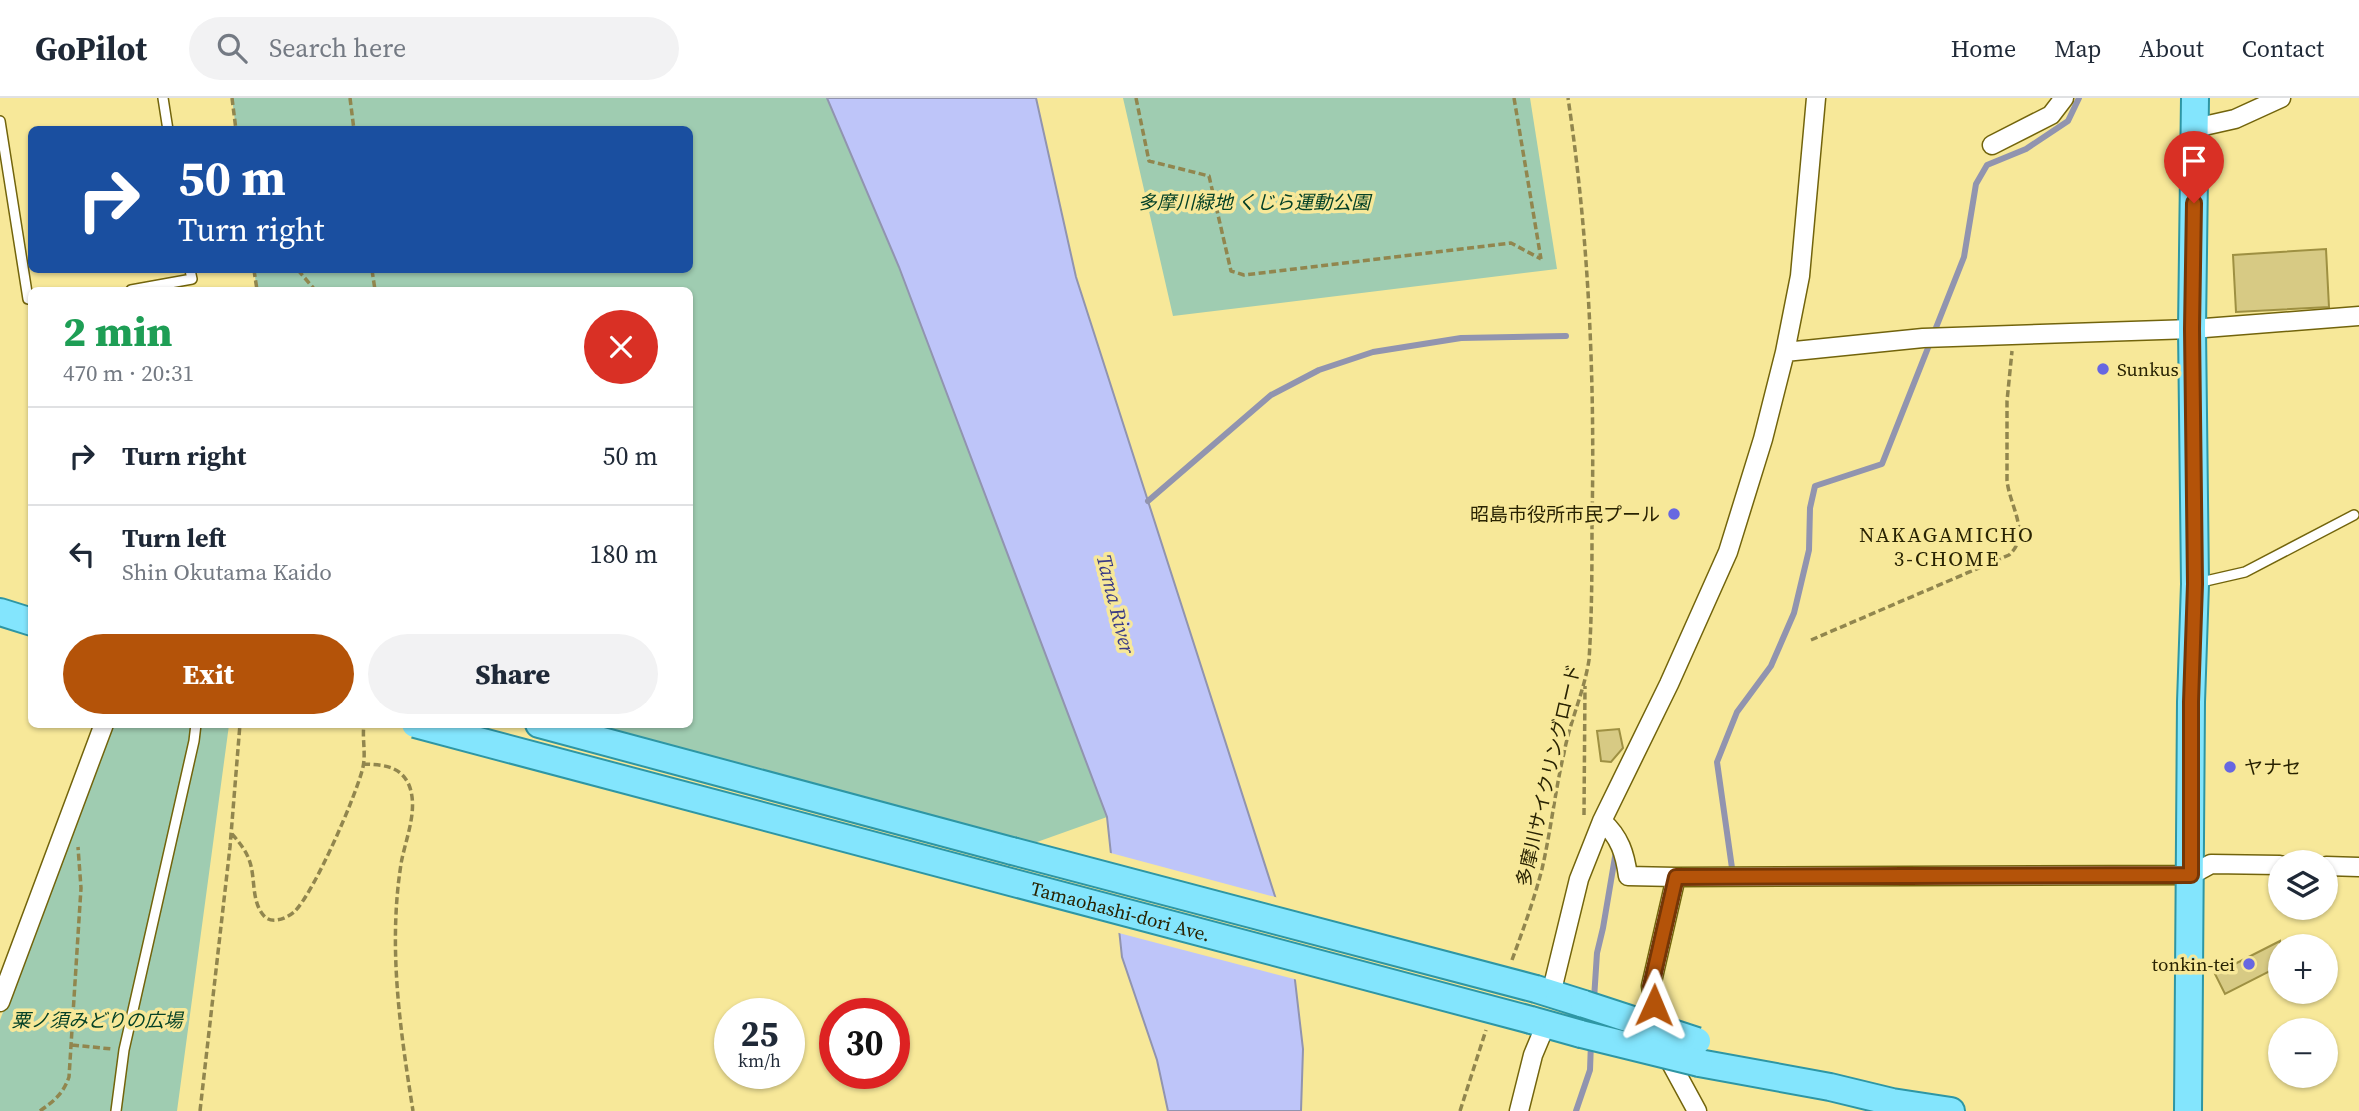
<!DOCTYPE html>
<meta charset="utf-8">
<style>
body{margin:0;font-family:"Source Serif 4","Noto Sans JP",serif;background:#f2f2f3;color:#1f2937;height:100vh;display:flex;flex-direction:column;font-size:26px;white-space:nowrap}
*{box-sizing:border-box;margin:0}
p{font-size:23px;color:#747a83}
.icon{flex:none;width:38px;height:38px;fill:none;stroke:currentColor;stroke-width:2;stroke-linecap:round;stroke-linejoin:round}
.map{position:relative;flex:1;overflow:hidden}
.side{position:absolute;left:28px;top:189px;width:665px;height:441px;display:flex;flex-direction:column;background:#fff;border-radius:10px;box-shadow:0 2px 5px #0004}
.side>*{flex:none}
.hud{position:absolute;left:28px;top:28px;width:665px;height:147px;border-radius:10px;box-shadow:0 2px 5px #0004;background:#1a4fa0;color:#fff;overflow:hidden}
.tools{position:absolute;left:2268px;top:752px;display:grid;gap:14px}
.tools a{display:grid;place-items:center;width:70px;height:70px;border-radius:50%;background:#fff;box-shadow:0 2px 5px #0004;font-size:35px}
.speed{position:absolute;left:714px;top:900px;display:flex;gap:14px;font-size:35px;font-weight:700;text-align:center}
.speed>*{display:grid;place-content:center;width:91px;height:91px;border-radius:50%;background:#fff;box-shadow:0 2px 5px #0004;line-height:1}
.speed small{font-size:18px;font-weight:400}
.speed .limit{border:10px solid #d22;background:#fff;color:#111}
.pin{position:absolute;display:grid;place-items:center;width:60px;height:60px;color:#fff;margin:-72px -30px;border-radius:50% 50% 50% 0;rotate:-45deg;box-shadow:0 0 7px #0007}
.pin .icon{rotate:45deg}
.me{position:absolute;width:77px;margin:-38px;rotate:1deg;stroke-linejoin:round;filter:drop-shadow(0 0 5px #0008)}
.turn{display:flex;align-items:center;gap:24px;height:147px;padding:0 35px;font-size:32px}
.turn .icon{width:91px;height:91px;stroke-width:2.5}
.turn b{display:block;font-size:49px;line-height:60px}
.round{display:grid;place-items:center;flex:none;width:74px;height:74px;border-radius:37px;background:#f2f2f3}
.head{display:flex;align-items:center;justify-content:space-between;height:119px;padding:0 35px}
h1{font-size:42px;font-weight:800;line-height:52px;color:#1e9e55}
.action{display:flex;gap:14px;margin-top:auto;padding:14px 35px}
.action a{flex:1;height:80px;border-radius:42px;background:#b45309;color:#fff;font-size:28px;font-weight:800;line-height:80px;text-align:center}
.action a+a{background:#f2f2f3;color:#1f2937}
ul{padding:0;list-style:none}
li{display:flex;align-items:center;gap:21px;height:98px;padding:0 35px;border-top:2px solid #e0e1e3}
li div{flex:1}
li b{display:block;font-size:26px}
li em{font-style:normal}
header{display:flex;align-items:center;gap:42px;box-sizing:border-box;height:98px;padding:0 35px;background:#fff;border-bottom:2px solid #e0e1e3}
header strong{font-size:33px}
nav{display:flex;gap:38px;margin-inline-start:auto;font-size:24px}
.search{width:490px;height:63px;background:#f2f2f3;display:flex;align-items:center;gap:18px;box-sizing:border-box;padding:0 24px;border-radius:38px;color:#747a83;font-size:26px}
.map>svg:first-child{display:block}
.green{fill:#9fccb1}
.water{fill:#bec5f9;stroke:#9194af;stroke-width:2}
.pier{fill:#f7e899}
.lines{fill:none;stroke-linecap:round;stroke-linejoin:round}
.stream{stroke:#9194af;stroke-width:6}
.building{fill:#d7ca84;stroke:#9e9042;stroke-width:2}
.service-casing{stroke:#72640c;stroke-width:12}
.minor-casing{stroke:#72640c;stroke-width:21}
.primary-casing{stroke:#2e96a4;stroke-width:30}
.path{stroke:#91864e;stroke-width:3.5;stroke-dasharray:7 3.5;stroke-linecap:butt}
.service{stroke:#fff;stroke-width:9}
.minor{stroke:#fff;stroke-width:18}
.primary{stroke:#83e5fd;stroke-width:26}
.primary-bridge-casing{stroke:#2e96a4;stroke-width:30;stroke-linecap:butt}
.primary-bridge{stroke:#83e5fd;stroke-width:26}
.route-casing{stroke:#753606;stroke-width:18}
.route{stroke:#b45309;stroke-width:12}
.poi-dot{fill:#6767e1;stroke:#f7e899;stroke-width:2.5}
.labels{text-anchor:middle;dominant-baseline:central;stroke-width:7;stroke-linejoin:round;paint-order:stroke}
.park-label{font-size:19px;font-style:italic;fill:#054127;stroke:#f7e899}
.poi-label{font-size:19px;fill:#292302;stroke:#f7e899;text-anchor:start}
.street-label{font-size:19px;fill:#292302;stroke:#f7e899}
.neighbourhood-label{font-size:21px;letter-spacing:2px;fill:#292302;stroke:#f7e899}
.water-label{font-size:21px;font-style:italic;fill:#3a3b85;stroke:#f7e899}
</style>
<header>
<strong>GoPilot</strong>
<div class="search"><svg class="icon" aria-label="search" viewBox="0 0 24 24"><circle cx="10" cy="10" r="6"/><path d="M15 15l6 6"/></svg>Search here</div>
<nav><a>Home</a><a>Map</a><a>About</a><a>Contact</a></nav>
</header>
<div class="map">
<svg width="2359" height="1013" viewBox="0 0 2359 1013">
<rect width="100%" height="100%" fill="#f7e899"/>
<!-- green -->
<path class="green" d="M 232,0 L 827,0 L 899,169 L 1107,719 L 1012,753 L 539,627 L 690,626 L 690,192 L 257,192 L 254,172 L 690,172 L 690,32 L 236,31 Z
M 1123,0 L 1530,0 L 1557,171 L 1173,218 Z
M 114,627 L 229,627 L 177,1013 L 0,1013 L 0,922 Z"/>
<!-- water -->
<path class="water" d="M 827,0 L 1036,0 L 1076,179 L 1291,848 L 1303,951 L 1301,1013 L 1168,1013 L 1157,962 L 1122,859 L 1107,719 L 899,169 Z"/>
<!-- pier -->
<path class="pier" d="M 1107,754 L 1279,800 L 1294,847 L 1298,882 L 1115,834 Z"/>
<g class="lines">
<!-- stream -->
<path class="stream" d="M 1148,403 L 1271,297 L 1319,272 L 1373,254 L 1461,240 L 1566,238
M 1732,770 L 1717,664 L 1737,614 L 1771,568 L 1794,515 L 1809,452 L 1810,410 L 1815,388 L 1882,366 L 1964,159 L 1976,86 L 1987,67 L 2026,51 L 2068,23 L 2079,0
M 1594,901 L 1597,855 L 1603,830 L 1616,753
M 1576,1013 L 1590,972 L 1591,944"/>
</g>
<!-- building -->
<path class="building" d="M 2326,151 L 2329,209 L 2236,214 L 2233,157 Z
M 1619,631 L 1623,650 L 1611,664 L 1601,663 L 1597,633 Z
M 2280,843 L 2280,868 L 2225,896 L 2215,876 Z"/>
<g class="lines">
<defs>
<path id="service" d="M 163,0 L 168,32
M 0,23 L 28,201 L 32,202
M 131,192 L 192,181 L 190,172
M 2197,485 L 2245,474 L 2354,417
M 116,1013 L 124,952 L 194,643 L 196,626"/>
<path id="minor" d="M 2195,30 L 2235,21 L 2281,0
M 1992,47 L 2051,17 L 2064,0
M 1785,254 L 1923,240 L 2192,231 L 2359,218
M 1602,723 C 1620,739 1625,756 1628,778 L 1676,779 L 1651,888 L 1660,945 L 1697,1013
M 2326,768 L 2359,769
M 1676,779 L 2191,777 L 2211,766 L 2280,767
M 1551,896 L 1579,781 L 1602,723 L 1669,586 L 1728,454 L 1763,341 L 1785,254 L 1800,178 L 1816,0
M 0,904 L 104,626
M 1519,1013 L 1533,957 L 1546,926"/>
<path id="primary" d="M 0,514 L 32,524
M 539,626 L 1012,753
M 1536,891 L 1584,906
M 1531,922 L 1581,936
M 1699,965 L 1830,989 L 1892,1004 L 1951,1013
M 2188,1013 L 2191,604 L 2195,486 L 2192,231 L 2195,0"/>
</defs>
<!-- service casing -->
<use href="#service" class="service-casing"/>
<!-- minor casing -->
<use href="#minor" class="minor-casing"/>
<!-- primary casing -->
<use href="#primary" class="primary-casing"/>
<!-- path -->
<path class="path" d="M 232,0 L 236,32
M 350,0 L 354,32
M 1136,0 L 1149,63 L 1209,78 L 1231,173 L 1244,177 L 1511,145 L 1541,161
M 1514,0 L 1541,161
M 254,172 L 257,192
M 298,172 L 315,192
M 372,172 L 375,192
M 1811,542 L 2009,457 C 2032,437 2009,407 2007,382 L 2007,303 L 2012,253
M 363,666 C 382,667 400,667 409,687 C 419,712 405,742 401,766 C 388,849 400,931 413,1013
M 1584,717 L 1585,588
M 232,736 C 240,745 248,755 251,768 C 255,784 252,806 265,819 C 273,826 287,820 294,814 C 313,797 357,696 363,669 C 366,655 362,641 364,626
M 1512,862 C 1523,832 1534,802 1542,771 C 1551,732 1555,693 1564,655 C 1570,623 1584,594 1589,562 C 1592,516 1592,470 1592,424 C 1595,283 1589,140 1568,0
M 72,947 L 112,951
M 40,1013 C 54,1003 63,996 69,979 L 81,790 L 78,749
M 200,1013 L 230,749 L 240,626
M 1460,1013 L 1486,932"/>
<!-- service -->
<use href="#service" class="service"/>
<!-- minor -->
<use href="#minor" class="minor"/>
<!-- primary -->
<use href="#primary" class="primary"/>
<defs>
<g id="primary-bridge">
<path id="s1" d="M 415,626 L 1531,922"/>
<path d="M 1012,753 L 1536,891"/>
<path d="M 1584,906 L 1697,943"/>
<path d="M 1581,936 L 1699,965"/>
</g>
</defs>
<!-- primary-bridge casing -->
<use href="#primary-bridge" class="primary-bridge-casing"/>
<!-- primary-bridge -->
<use href="#primary-bridge" class="primary-bridge"/>
</g>
<g class="lines">
<defs>
<path id="route" d="M 1654,907 L 1651,888 L 1676,779 L 2191,777 L 2191,604 L 2195,486 L 2192,231 L 2194,105"/>
</defs>
<!-- route casing -->
<use href="#route" class="route-casing"/>
<!-- route -->
<use href="#route" class="route"/>
</g>
<!-- markers -->
<g class="poi-dot">
<circle cx="2103" cy="271" r="7"/>
<circle cx="1674" cy="416" r="7"/>
<circle cx="2230" cy="669" r="7"/>
<circle cx="2249" cy="866" r="7"/>
</g>
<g class="labels">
<!-- park labels -->
<g class="park-label">
<text x="1254" y="104">多摩川緑地 くじら運動公園</text>
<text x="97" y="922">粟ノ須みどりの広場</text>
</g>
<!-- poi labels -->
<g class="poi-label">
<text x="2117" y="271">Sunkus</text>
<text x="1660" y="416" text-anchor="end">昭島市役所市民プール</text>
<text x="2244" y="669">ヤナセ</text>
<text x="2235" y="866" text-anchor="end">tonkin-tei</text>
</g>
<!-- street labels -->
<g class="street-label">
<text transform="translate(1548 677) rotate(-77)">多摩川サイクリングロード</text>
<text stroke="none"><textPath href="#s1" startOffset="730">Tamaohashi-dori Ave.</textPath></text>
</g>
<!-- neighbourhood labels -->
<g class="neighbourhood-label">
<text x="1947" y="436">NAKAGAMICHO<tspan x="1947" dy="24">3-CHOME</tspan></text>
</g>
<!-- water labels -->
<g class="water-label">
<text transform="translate(1116 506) rotate(76)">Tama River</text>
</g>
</g>
</svg>
<div class="tools">
<a><svg class="icon" aria-label="layers" viewBox="0 0 24 24"><path d="M12 4l9 5-9 5-9-5zM3 14l9 5 9-5"/></svg></a>
<a>+</a>
<a>−</a>
</div>
<div class="speed"><div>25<small>km/h</small></div><div class="limit">30</div></div>
<div class="pin" style="left:2194px;top:105px;background:#d93025"><svg class="icon" aria-label="arrive" viewBox="0 0 24 24"><path d="M6 21V4h12l-3 4 3 4H6"/></svg></div>
<svg class="me" style="left:1654px;top:907px" viewBox="-20 -20 40 40"><path d="M0-17L14 15 0 8-14 15z" fill="#b45309" stroke="#fff" stroke-width="4"/></svg>
<div class="hud">
<div class="turn"><svg class="icon" aria-label="right" viewBox="0 0 24 24"><path d="M7 20v-9h11M14 6l5 5-5 5"/></svg><div><b>50 m</b>Turn right</div></div>
</div>
<section class="side">
<div class="head"><div><h1>2 min</h1><p>470 m · 20:31</p></div><a class="round" style="background:#d93025;color:#fff"><svg class="icon" aria-label="close" viewBox="0 0 24 24"><path d="M6 6l12 12M18 6L6 18"/></svg></a></div>
<ul>
<li><svg class="icon" aria-label="right" viewBox="0 0 24 24"><path d="M7 20v-9h11M14 6l5 5-5 5"/></svg><div><b>Turn right</b></div><em>50 m</em></li>
<li><svg class="icon" aria-label="left" viewBox="0 0 24 24"><path d="M17 20v-9H6M10 6l-5 5 5 5"/></svg><div><b>Turn left</b><p>Shin Okutama Kaido</p></div><em>180 m</em></li>
</ul>
<div class="action"><a>Exit</a><a>Share</a></div>
</section>
</div>
